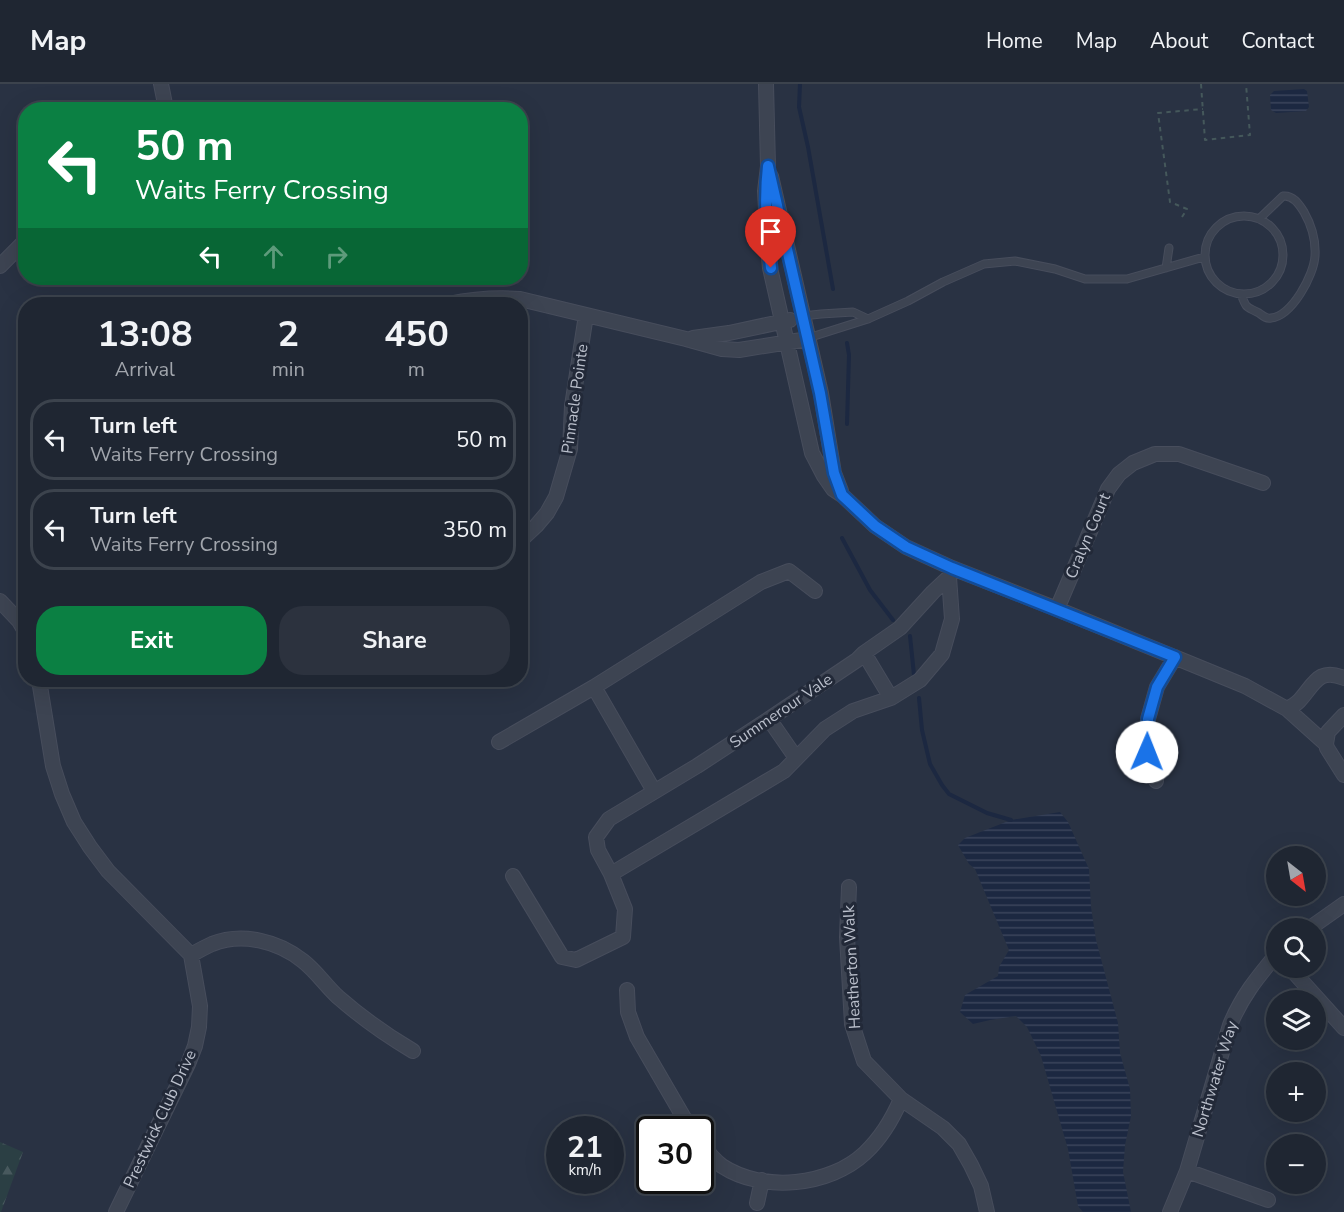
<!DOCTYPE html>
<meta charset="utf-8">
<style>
body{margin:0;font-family:"Nunito Sans",sans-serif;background:#2c323e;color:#f1f3f6;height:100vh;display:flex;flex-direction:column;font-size:22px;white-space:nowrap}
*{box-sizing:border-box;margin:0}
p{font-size:20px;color:#a1a5ac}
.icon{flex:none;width:33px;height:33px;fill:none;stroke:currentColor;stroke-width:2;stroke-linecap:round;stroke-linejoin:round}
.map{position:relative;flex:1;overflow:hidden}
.sheet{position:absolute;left:18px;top:213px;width:510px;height:390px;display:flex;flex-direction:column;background:#1f2632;border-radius:24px;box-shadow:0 6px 24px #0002,0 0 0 2px #3c434d}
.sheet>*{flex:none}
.guide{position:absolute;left:18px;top:18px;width:510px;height:183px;border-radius:24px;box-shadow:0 6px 24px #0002,0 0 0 2px #3c434d;background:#0b8043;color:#fff;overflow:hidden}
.needle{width:39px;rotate:149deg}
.controls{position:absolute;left:1266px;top:762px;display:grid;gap:12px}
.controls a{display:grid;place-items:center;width:60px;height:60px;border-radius:50%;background:#1f2632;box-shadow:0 6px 24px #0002,0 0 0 2px #3c434d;font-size:30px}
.speed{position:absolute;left:546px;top:1032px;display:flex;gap:12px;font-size:30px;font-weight:700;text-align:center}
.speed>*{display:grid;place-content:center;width:78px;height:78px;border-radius:50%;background:#1f2632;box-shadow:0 6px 24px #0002,0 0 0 2px #3c434d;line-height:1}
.speed small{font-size:15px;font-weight:400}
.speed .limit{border:3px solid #111;border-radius:9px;background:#fff;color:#111}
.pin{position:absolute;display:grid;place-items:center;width:51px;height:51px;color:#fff;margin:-62px -26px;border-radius:50% 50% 50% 0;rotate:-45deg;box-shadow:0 0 6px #0007}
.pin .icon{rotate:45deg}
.me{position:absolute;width:66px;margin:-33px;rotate:1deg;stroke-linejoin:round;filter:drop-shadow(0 0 4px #0008)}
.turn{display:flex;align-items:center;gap:21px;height:126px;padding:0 18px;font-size:27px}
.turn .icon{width:78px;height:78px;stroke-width:2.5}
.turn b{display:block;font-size:42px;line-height:51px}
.lanes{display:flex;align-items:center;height:57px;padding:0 18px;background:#0003;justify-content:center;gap:30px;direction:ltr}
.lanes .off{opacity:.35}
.eta{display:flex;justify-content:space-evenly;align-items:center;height:102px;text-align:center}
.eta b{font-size:36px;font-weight:700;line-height:42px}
.action{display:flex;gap:12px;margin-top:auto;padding:12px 18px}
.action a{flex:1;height:69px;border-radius:24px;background:#0b8043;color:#fff;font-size:24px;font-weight:700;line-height:69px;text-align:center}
.action a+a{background:#2c323e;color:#f1f3f6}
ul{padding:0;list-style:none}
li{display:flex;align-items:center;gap:18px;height:81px;margin:0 12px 9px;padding:0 6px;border:3px solid #3c434d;border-radius:24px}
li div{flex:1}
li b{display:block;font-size:22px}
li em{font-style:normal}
header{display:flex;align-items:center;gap:36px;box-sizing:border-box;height:84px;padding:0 30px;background:#1f2632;border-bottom:2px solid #3c434d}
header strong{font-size:28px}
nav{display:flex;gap:33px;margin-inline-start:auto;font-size:21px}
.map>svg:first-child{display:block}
.forest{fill:url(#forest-firs)}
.water{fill:url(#water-rules)}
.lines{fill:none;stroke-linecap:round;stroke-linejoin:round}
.stream{stroke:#1c2841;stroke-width:4}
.lane-casing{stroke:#474d5c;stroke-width:9}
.street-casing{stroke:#474d5c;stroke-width:16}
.path{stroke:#45585b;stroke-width:2;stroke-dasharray:4.5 4.5;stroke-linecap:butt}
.lane{stroke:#3d4452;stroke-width:7}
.street{stroke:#3d4452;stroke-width:14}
.route-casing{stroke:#114b97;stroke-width:15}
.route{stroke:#1a73e8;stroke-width:10}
.labels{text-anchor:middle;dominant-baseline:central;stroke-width:6;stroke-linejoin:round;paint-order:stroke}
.street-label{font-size:16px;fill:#bbc0cc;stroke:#222938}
</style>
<header>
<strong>Map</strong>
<nav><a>Home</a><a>Map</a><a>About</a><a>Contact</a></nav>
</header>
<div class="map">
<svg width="1344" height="1128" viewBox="0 0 1344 1128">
<defs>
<pattern id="forest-firs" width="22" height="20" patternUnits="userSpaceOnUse" patternTransform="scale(1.5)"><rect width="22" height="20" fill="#2b3f44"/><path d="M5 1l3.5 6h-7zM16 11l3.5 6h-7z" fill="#48595e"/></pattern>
<pattern id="water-rules" width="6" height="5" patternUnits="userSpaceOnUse" patternTransform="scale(1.5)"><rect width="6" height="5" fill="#1c2841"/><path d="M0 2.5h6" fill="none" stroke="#3b455b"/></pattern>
</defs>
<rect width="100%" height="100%" fill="#293243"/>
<!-- forest -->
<path class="forest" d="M 0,1058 L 23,1068 L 1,1128 L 0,1128 Z"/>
<!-- water -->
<path class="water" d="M 1304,5 L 1307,7 L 1309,23 L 1306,27 L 1276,29 L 1271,26 L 1270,11 L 1274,7 Z
M 1060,728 L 1068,738 L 1089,785 L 1091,823 L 1096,856 L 1118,939 L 1120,969 L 1130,1005 L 1131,1032 L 1125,1061 L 1123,1088 L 1131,1128 L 1083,1128 L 1078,1122 L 1068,1065 L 1041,972 L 1027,943 L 1016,932 L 990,936 L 973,940 L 960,928 L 965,911 L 998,892 L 999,883 L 1009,866 L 975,785 L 969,780 L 958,761 L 965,754 L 1011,736 Z"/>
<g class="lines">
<!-- stream -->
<path class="stream" d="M 800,0 L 799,23 L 808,63 L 833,205
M 847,340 L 849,271 L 847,259
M 842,454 L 870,506 L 893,536
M 910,552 L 914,591
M 919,614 L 922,646 L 930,680 L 942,701 L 949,710 L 987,729 L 1011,736"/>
<defs>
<path id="lane" d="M1205 171a39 39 0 1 1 78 0a39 39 0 1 1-78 0Z
M 1166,184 L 1169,164
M 1241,210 C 1247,226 1246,222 1259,229 C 1263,232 1266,235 1271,234 C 1292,232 1314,191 1315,172 C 1316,156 1312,142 1304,128 C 1299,120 1293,111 1283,112 L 1259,135
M 803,232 L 821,230 L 853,228 L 868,235
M 808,254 L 868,235 L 908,217 L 943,198 L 984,180 L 1015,177 L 1055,185 L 1085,195 L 1127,195 L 1204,173"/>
<path id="street" d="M 161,0 L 165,20
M 766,0 L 768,82 L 765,107 L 768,162 L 770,184 L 812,369 L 824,392 L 833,405 L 842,411 L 875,442 L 906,463 L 952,484 L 1057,525 L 1245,602 L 1287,625 L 1326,660 L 1327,664 L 1344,691
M 771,92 L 821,309 L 834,389 L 841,407
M 0,182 L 26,156
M 448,220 C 473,215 494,213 520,215 L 686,255 L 722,265 L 739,266 L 808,255
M 693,254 L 729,249 L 790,236
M 520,457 L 536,442 L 547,429 L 556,413 L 570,365 L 572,322 L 586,231
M 0,517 L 19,537 L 26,549
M 1057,525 L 1108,405 L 1119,390 L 1133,379 L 1155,370 L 1179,370 L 1263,399
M 864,569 L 891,614
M 39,596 L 53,682 L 62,710 L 74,738 L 90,763 L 108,787 L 191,871 L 200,922 L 199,943 L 195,962 L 188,980 L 116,1128
M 594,603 L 761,498 L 789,487 L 815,507
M 1287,625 C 1291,623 1295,621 1299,617 C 1314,601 1318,583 1344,594
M 769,635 L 796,674
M 499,658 L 594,603 L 654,707
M 1326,660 L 1328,648 L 1344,631
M 1156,697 L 1147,668 L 1148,635 L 1157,603 L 1175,573
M 611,790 L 784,687 L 825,645 L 853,627 L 891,614 L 920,596 L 942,570 L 952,535 L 949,493
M 513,792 L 562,873 L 576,876 L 623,853 L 625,825 L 611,790 L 598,766 L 596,753 L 609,735 L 697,682 L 769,635 L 857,576 L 864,569 L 900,544 L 933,508 L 949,493 L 952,484
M 849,803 L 847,853 L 852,940 L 864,977 L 901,1015 L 943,1044 L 959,1060 L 971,1081 L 981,1102 L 987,1128
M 1310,844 L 1344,820
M 191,871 C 198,867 205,863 212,860 C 242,848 278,857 303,877 C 316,887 326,902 338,913 C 362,934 386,951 413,967
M 1290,884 L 1344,944
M 627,906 L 628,928 L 637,953 L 691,1046
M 700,1058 C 706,1066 714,1076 722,1082 C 763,1109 830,1102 865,1069 C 882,1053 892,1036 901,1015
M 1187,1087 L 1268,1116
M 757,1119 L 762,1096
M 1170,1128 L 1187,1087 L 1230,941 C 1242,912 1257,894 1276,871"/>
</defs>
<!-- lane casing -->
<use href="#lane" class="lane-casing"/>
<!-- street casing -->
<use href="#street" class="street-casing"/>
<!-- path -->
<path class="path" d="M 1201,0 L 1205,56 L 1250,51 L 1246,0
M 1182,133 L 1187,125 L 1170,118 L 1158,29 L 1203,25"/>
<!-- lane -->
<use href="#lane" class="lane"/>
<!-- street -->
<use href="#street" class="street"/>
</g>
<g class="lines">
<defs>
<path id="route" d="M 771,184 C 767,150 764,116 768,82 L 820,309 L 834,389 L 842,411 L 875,442 L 906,463 L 952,484 L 1175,573 L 1157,603 L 1148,635 L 1147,668"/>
</defs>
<!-- route casing -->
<use href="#route" class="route-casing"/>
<!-- route -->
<use href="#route" class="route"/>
</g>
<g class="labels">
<!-- street labels -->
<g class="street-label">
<text transform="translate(575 315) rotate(-82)">Pinnacle Pointe</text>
<text transform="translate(1088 452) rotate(-67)">Cralyn Court</text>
<text transform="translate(781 627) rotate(-34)">Summerour Vale</text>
<text transform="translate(852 883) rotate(-93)">Heatherton Walk</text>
<text transform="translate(1215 995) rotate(-73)">Northwater Way</text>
<text transform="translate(160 1035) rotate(-65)">Prestwick Club Drive</text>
</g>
</g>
</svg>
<div class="controls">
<a><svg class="needle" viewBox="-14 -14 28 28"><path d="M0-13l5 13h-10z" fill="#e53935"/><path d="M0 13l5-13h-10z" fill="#a1a5ac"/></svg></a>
<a><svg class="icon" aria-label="search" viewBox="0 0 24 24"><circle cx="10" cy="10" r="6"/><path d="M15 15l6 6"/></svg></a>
<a><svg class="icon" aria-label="layers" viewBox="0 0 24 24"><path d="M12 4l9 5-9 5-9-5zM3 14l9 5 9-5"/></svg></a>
<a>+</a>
<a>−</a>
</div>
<div class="speed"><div>21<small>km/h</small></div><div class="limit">30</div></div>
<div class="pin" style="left:771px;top:184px;background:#d93025"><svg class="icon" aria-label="arrive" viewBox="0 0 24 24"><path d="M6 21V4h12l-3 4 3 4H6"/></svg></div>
<svg class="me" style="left:1147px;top:668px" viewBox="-20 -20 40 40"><circle r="19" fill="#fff"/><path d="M0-13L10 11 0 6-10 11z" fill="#1a73e8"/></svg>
<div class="guide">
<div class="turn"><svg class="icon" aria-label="left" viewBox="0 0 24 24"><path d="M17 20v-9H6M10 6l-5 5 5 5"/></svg><div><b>50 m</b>Waits Ferry Crossing</div></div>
<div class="lanes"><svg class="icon" aria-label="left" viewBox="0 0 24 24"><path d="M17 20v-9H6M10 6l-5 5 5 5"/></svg><svg class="icon off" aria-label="ahead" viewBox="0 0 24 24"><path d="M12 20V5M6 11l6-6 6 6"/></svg><svg class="icon off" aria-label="right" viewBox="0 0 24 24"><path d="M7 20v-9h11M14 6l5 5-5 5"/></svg></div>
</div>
<section class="sheet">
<div class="eta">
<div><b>13:08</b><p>Arrival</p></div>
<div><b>2</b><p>min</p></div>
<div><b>450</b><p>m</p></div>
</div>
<ul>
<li><svg class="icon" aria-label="left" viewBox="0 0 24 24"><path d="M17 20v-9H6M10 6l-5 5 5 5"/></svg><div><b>Turn left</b><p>Waits Ferry Crossing</p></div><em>50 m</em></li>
<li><svg class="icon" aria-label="left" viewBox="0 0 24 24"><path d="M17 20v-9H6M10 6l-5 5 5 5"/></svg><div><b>Turn left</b><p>Waits Ferry Crossing</p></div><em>350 m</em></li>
</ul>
<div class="action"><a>Exit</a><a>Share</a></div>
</section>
</div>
